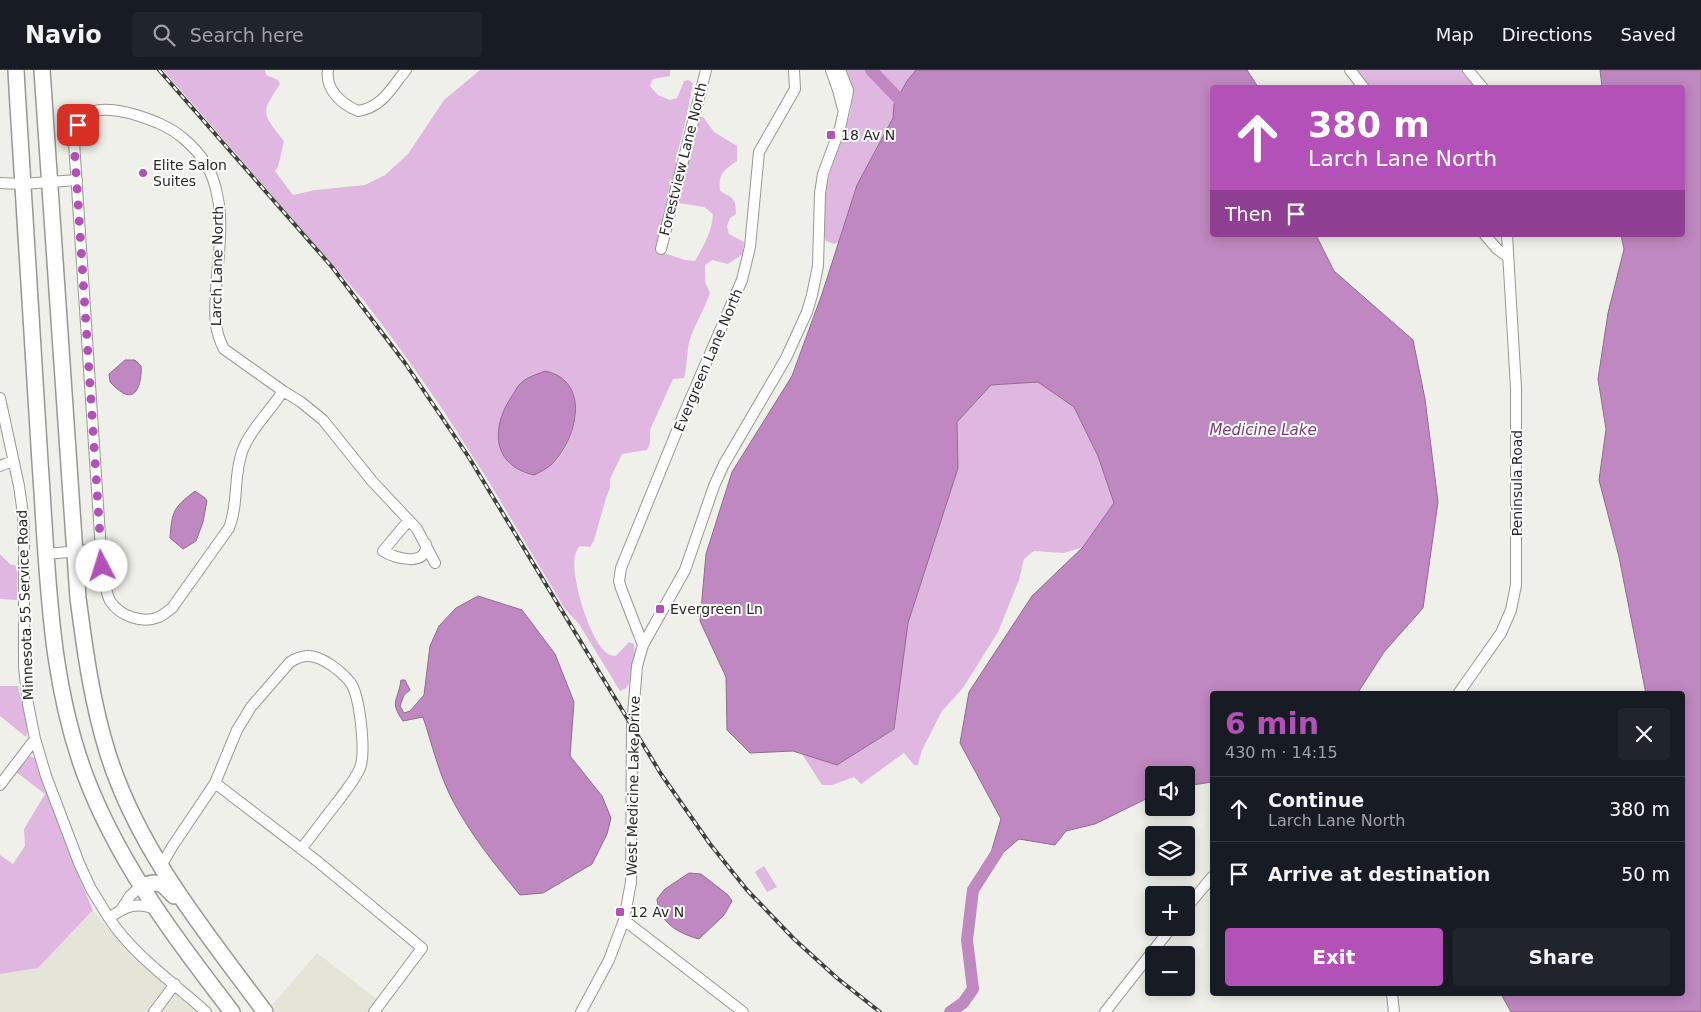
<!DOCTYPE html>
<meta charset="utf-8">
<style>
body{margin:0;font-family:"DejaVu Sans",sans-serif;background:#20242c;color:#f1f3f6;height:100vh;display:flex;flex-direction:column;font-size:19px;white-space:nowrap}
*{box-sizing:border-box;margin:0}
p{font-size:16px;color:#9ea1a6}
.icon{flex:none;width:28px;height:28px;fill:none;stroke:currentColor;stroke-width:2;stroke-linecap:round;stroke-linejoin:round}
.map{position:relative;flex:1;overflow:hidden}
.panel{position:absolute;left:1210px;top:621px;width:475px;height:305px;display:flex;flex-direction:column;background:#171b24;border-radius:5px;box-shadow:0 2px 12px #0003}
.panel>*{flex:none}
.hud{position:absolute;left:1210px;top:15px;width:475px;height:152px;border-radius:5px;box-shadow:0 2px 12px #0003;background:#b451b8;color:#fff;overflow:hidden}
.tools{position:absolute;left:1145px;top:696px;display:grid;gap:10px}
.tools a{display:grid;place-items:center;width:50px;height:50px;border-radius:5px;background:#171b24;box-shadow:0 2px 12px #0003;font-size:25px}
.pin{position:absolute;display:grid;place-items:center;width:42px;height:42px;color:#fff;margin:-21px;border-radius:10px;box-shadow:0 2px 8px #0006}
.me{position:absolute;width:55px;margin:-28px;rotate:355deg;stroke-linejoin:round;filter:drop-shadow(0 0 4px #0008)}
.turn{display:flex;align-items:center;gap:18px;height:105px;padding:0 15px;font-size:22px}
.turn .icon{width:65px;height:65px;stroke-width:2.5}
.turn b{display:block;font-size:35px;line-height:42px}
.then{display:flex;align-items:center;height:48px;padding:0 15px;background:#0003;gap:10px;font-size:19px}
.round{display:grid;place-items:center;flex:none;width:52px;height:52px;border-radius:5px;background:#20242c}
.summary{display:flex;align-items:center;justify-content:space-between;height:85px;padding:0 15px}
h1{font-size:30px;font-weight:800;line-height:38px;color:#b451b8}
.action{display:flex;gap:10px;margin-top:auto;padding:10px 15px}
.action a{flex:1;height:58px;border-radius:5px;background:#b451b8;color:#fff;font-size:20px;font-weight:800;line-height:58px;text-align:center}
.action a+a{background:#20242c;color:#f1f3f6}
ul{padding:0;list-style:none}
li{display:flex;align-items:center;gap:15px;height:65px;padding:0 15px;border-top:1px solid #363941}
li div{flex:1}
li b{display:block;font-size:19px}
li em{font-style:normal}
header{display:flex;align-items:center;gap:30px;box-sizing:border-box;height:70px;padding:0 25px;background:#171b24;border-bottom:1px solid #363941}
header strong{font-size:24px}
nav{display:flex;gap:28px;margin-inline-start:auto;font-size:18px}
.search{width:350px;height:45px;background:#20242c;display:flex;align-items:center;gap:12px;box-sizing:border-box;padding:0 18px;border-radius:5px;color:#9ea1a6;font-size:19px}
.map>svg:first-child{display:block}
.built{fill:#e4e5d8}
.green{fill:#e0b7e0;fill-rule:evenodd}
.water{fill:#bf88c0;stroke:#916b91}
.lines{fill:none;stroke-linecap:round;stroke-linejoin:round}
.river{stroke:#bf88c0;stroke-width:12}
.minor-casing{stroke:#989892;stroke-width:12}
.highway-casing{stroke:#989892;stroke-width:18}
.minor{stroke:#fff;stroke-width:10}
.highway{stroke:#fff;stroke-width:15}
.rail-casing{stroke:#40403c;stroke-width:4}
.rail{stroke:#fffffe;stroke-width:2;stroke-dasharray:5.5;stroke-linecap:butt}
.route{stroke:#b451b8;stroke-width:9;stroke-dasharray:0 16.2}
.poi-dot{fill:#b451b8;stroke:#fffffe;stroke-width:2}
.labels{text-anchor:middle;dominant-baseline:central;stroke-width:4;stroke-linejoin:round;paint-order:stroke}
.poi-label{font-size:14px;fill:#272724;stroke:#fffffe;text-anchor:start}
.street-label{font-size:14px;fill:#272724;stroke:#fffffe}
.water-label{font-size:15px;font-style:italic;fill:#7c387e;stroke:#fffffe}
</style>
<header>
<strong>Navio</strong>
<div class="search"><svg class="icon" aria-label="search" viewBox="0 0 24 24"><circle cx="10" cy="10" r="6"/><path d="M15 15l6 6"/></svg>Search here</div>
<nav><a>Map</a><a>Directions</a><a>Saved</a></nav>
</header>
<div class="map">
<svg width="1701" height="942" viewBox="0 0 1701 942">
<rect width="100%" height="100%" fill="#f0f0ea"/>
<!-- built -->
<path class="built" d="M 93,840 L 131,886 L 196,942 L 0,942 L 0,904 L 38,898 Z
M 317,883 L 377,929 L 367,942 L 275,942 L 271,936 Z"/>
<!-- green -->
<path class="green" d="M 163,0 L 265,0 L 266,5 L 278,10 L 280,14 C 260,44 262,43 284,71 L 278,97 L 275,101 L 293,125 L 315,120 L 365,115 L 385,105 L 408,84 L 444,30 L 480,0 L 670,0 L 670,6 L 653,9 L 650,16 L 658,25 L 670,30 L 677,28 L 684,11 L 688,10 L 693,13 L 685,54 L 675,92 L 684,95 L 696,47 L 703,47 L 714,62 L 737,76 L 737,91 C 723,100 718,105 720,121 C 733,128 736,128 736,144 L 730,148 L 727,156 L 729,164 L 744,172 L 743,184 L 728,194 L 712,190 L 705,195 L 705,212 L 710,223 C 705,238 697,251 691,266 C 686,280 688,294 684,308 L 673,309 L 650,360 L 650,373 L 647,380 L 622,384 L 610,409 L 610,418 L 606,428 L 594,470 L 590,477 L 580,476 C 580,476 576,481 576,482 C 568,501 590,573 608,584 C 609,585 615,586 616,586 L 629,572 L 634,574 C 636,584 633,609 627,617 C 626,618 621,621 620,621 L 579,554 L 565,539 L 486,407 L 441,337 L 401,280 L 365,232 ZM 678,133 L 704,137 L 713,144 C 712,162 704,175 695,191 L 685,190 L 664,183 ZM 576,344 C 574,360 564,390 548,396 C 541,399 532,401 525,403 L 508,392 Z
M 840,0 L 916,0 L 907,11 L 894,34 L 893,48 L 857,115 L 839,172 L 834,174 L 826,171 C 814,140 833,93 843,63 C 847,53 853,39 851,29 C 850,19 844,9 840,0 Z
M 1350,0 L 1468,0 L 1483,17 L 1364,17 Z
M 1038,312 L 1074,337 L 1098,386 L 1114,433 L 1083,477 L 1064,483 L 1034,481 L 1024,489 L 1019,510 L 998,562 L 963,618 L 942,641 L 922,680 L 918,695 L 914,695 L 904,683 L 861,714 L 854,707 L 832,715 L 822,715 L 802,684 L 837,695 L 894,659 L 908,553 L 958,398 L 957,352 L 991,315 Z
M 0,484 L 10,494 L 17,496 L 17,530 L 0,529 Z
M 0,616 L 18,616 C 20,629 30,656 26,667 L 0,646 Z
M 30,686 L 37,689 L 70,786 L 93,840 L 38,898 L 0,904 L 0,785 L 13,794 L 25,776 L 24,759 L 45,724 L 16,702 Z
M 764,796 L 777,817 L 767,822 L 755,802 Z"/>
<!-- water -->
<path class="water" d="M 916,0 L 1247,0 L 1258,17 L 1212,18 L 1212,165 L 1316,165 L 1334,201 L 1413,270 L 1425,329 L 1438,432 L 1423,538 L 1384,582 L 1357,624 L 1212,624 L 1212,712 L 1186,716 L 1186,705 L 1154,705 L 1154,725 L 1095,754 L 1066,761 L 1055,775 L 1019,769 L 987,796 L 1001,749 L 960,673 L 969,622 L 1032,526 L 1083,477 L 1114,433 L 1098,386 L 1074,337 L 1038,312 L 991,315 L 957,352 L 958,398 L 908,553 L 894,659 L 837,695 L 793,681 L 750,683 L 727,660 L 726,607 L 700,551 L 706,484 L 732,402 L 792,306 L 822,224 L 857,115 L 893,48 L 894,34 L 907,11 Z
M 1600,0 L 1701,0 L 1701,942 L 1511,942 L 1501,924 L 1682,924 L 1682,624 L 1646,624 L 1619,487 L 1599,410 L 1606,359 L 1598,309 L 1608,243 L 1624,179 L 1621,165 L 1682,165 L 1682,18 L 1602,17 Z
M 125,290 L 135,290 L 141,296 C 142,306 139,332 123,323 C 118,320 114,316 110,312 L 109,304 Z
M 545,301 C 592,311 577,370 551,395 C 546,399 540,402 534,405 C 491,395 491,357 512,326 C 515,322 517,316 521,313 C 527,307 538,304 545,301 Z
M 195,421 L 205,428 L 207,431 L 203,452 L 196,471 L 183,479 L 170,468 C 172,441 173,438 195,421 Z
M 478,526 L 522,540 L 555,584 L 574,632 L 570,686 L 602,726 L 611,748 L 607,764 L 592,794 L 543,823 L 520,825 C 495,795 471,765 453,731 C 439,705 432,674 423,647 L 403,651 C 389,631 398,632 401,610 L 405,610 L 410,620 L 404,625 L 400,636 L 404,643 L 410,641 L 424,625 L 430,576 L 439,556 L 456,538 Z
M 689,803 L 701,804 L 728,825 L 732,831 L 724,845 L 699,869 C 677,863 659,852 657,829 L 665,819 Z"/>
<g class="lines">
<!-- river -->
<path class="river" d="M 871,0 L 898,28 L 907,41
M 950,942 L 963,933 L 973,919 L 967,870 L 973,820 L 998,781"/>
<defs>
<path id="minor" d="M 328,0 C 325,19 341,34 358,41 C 383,37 391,18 406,0
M 831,0 L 838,20 L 843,39
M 1350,0 L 1364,18
M 1468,0 L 1483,18
M 0,113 L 22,114 L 77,110
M 1485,165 L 1497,179 L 1508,187
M 661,179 L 706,0
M 283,321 C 271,340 249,361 242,382 C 233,407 239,433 229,458 L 172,538 C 168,541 163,545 159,547 C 142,554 120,546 110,531 C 105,521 104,507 102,496 L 74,72 C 76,34 105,37 133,44 C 152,50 169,56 184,69 C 201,83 213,102 217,124 C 224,154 218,188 216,219 C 215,241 213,259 224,279 L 283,321 L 301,332 L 323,350 L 372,411 L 417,459 L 435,493
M 0,328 L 19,416 L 23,444 L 24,473 L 24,597 L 28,634 L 35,669 L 46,706 L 79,793 L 91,819 L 109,848 C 126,836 137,831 157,840
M 0,396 L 13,391
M 409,450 L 383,481 C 395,489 428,497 426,474
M 47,484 L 100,479
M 643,575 L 621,518 L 619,511 L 621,498 L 683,346 L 742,210 L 750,177 L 759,82 L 795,19 L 794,0
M 1458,624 L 1501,563 L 1511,540 L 1516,515 L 1516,318 L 1507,165
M 215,713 L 317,791 L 422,878 L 374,942
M 0,715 L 35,669
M 161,796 L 172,777 L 215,713 L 237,660 L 251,637 L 290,592 C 295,589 301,586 308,586 C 322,586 341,601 350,612 C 360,625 366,682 360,698 C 355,710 346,720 339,730 C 326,746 314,763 301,779
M 1186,838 L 1212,807
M 121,840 L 130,826 L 141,816
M 109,848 C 132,884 174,913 206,942
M 624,850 L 743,942
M 1392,924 L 1394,942
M 154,942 L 175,914
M 581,942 L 609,890 L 624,850 L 631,812 L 632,657 L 637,596 L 643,575 L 685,500 L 714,416 L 724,394 L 786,288 L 807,242 L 812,225 L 818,196 L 820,123 L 823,104 L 840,58 L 847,27 L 848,20 L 840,0
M 1105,942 L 1171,858"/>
<path id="highway" d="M 16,0 C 23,131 31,262 40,392 C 48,502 48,617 91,720 C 125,802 178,872 232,942
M 42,0 L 78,528 C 85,581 92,633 108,684 C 139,782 205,861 265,942
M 141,816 L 153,813 L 162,814 L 174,826"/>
</defs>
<!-- minor casing -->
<use href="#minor" class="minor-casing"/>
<!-- highway casing -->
<use href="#highway" class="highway-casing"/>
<!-- minor -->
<use href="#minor" class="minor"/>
<!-- highway -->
<use href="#highway" class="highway"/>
<defs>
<path id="rail" d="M 159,0 L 332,197 L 405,293 L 468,386 L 661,704 L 710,774 L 747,820 L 794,869 L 837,908 L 880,942"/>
</defs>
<!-- rail casing -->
<use href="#rail" class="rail-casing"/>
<!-- rail -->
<use href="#rail" class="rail"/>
</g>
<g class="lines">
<!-- route -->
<path class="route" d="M 78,55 L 74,64 L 74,72 L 102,496"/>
</g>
<!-- markers -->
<g class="poi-dot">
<rect x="826" y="60" width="10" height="10" rx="2.5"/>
<circle cx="143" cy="103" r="5"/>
<rect x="655" y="534" width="10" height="10" rx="2.5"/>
<rect x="615" y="837" width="10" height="10" rx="2.5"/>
</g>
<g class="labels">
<!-- poi labels -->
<g class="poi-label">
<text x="841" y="65">18 Av N</text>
<text x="153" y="95">Elite Salon<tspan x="153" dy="16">Suites</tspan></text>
<text x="670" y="539">Evergreen Ln</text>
<text x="630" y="842">12 Av N</text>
</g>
<!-- street labels -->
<g class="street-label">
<text transform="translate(683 89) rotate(-76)">Forestview Lane North</text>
<text transform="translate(217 196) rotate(-89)">Larch Lane North</text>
<text transform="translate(708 290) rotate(-67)">Evergreen Lane North</text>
<text transform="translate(1517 413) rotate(-90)">Peninsula Road</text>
<text transform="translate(25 535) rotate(-92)">Minnesota 55 Service Road</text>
<text transform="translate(633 716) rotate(-89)">West Medicine Lake Drive</text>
</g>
<!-- water labels -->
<g class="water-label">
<text x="1263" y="360">Medicine Lake</text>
</g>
</g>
</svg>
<div class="tools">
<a><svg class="icon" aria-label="sound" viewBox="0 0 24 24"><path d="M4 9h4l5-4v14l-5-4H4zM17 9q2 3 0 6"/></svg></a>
<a><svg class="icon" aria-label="layers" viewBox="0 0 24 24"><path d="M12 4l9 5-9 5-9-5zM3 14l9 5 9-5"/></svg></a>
<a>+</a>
<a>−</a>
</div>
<div class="pin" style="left:78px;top:55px;background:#d93025"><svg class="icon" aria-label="arrive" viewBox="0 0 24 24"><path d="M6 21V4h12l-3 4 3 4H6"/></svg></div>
<svg class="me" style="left:102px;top:496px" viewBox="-20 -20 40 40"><circle r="19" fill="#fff"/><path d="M0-13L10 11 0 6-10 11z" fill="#b451b8"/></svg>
<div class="hud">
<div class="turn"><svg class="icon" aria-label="ahead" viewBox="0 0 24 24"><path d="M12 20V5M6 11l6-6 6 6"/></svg><div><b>380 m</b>Larch Lane North</div></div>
<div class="then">Then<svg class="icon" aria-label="arrive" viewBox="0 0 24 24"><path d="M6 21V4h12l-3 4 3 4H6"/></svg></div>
</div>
<section class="panel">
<div class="summary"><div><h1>6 min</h1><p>430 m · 14:15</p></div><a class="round"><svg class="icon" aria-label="close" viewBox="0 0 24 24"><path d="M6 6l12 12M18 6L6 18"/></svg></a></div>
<ul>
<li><svg class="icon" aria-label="ahead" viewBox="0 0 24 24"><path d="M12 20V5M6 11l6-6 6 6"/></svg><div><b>Continue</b><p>Larch Lane North</p></div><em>380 m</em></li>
<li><svg class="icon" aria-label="arrive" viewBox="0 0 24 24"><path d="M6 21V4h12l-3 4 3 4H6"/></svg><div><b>Arrive at destination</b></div><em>50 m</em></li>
</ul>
<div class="action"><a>Exit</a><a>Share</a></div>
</section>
</div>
